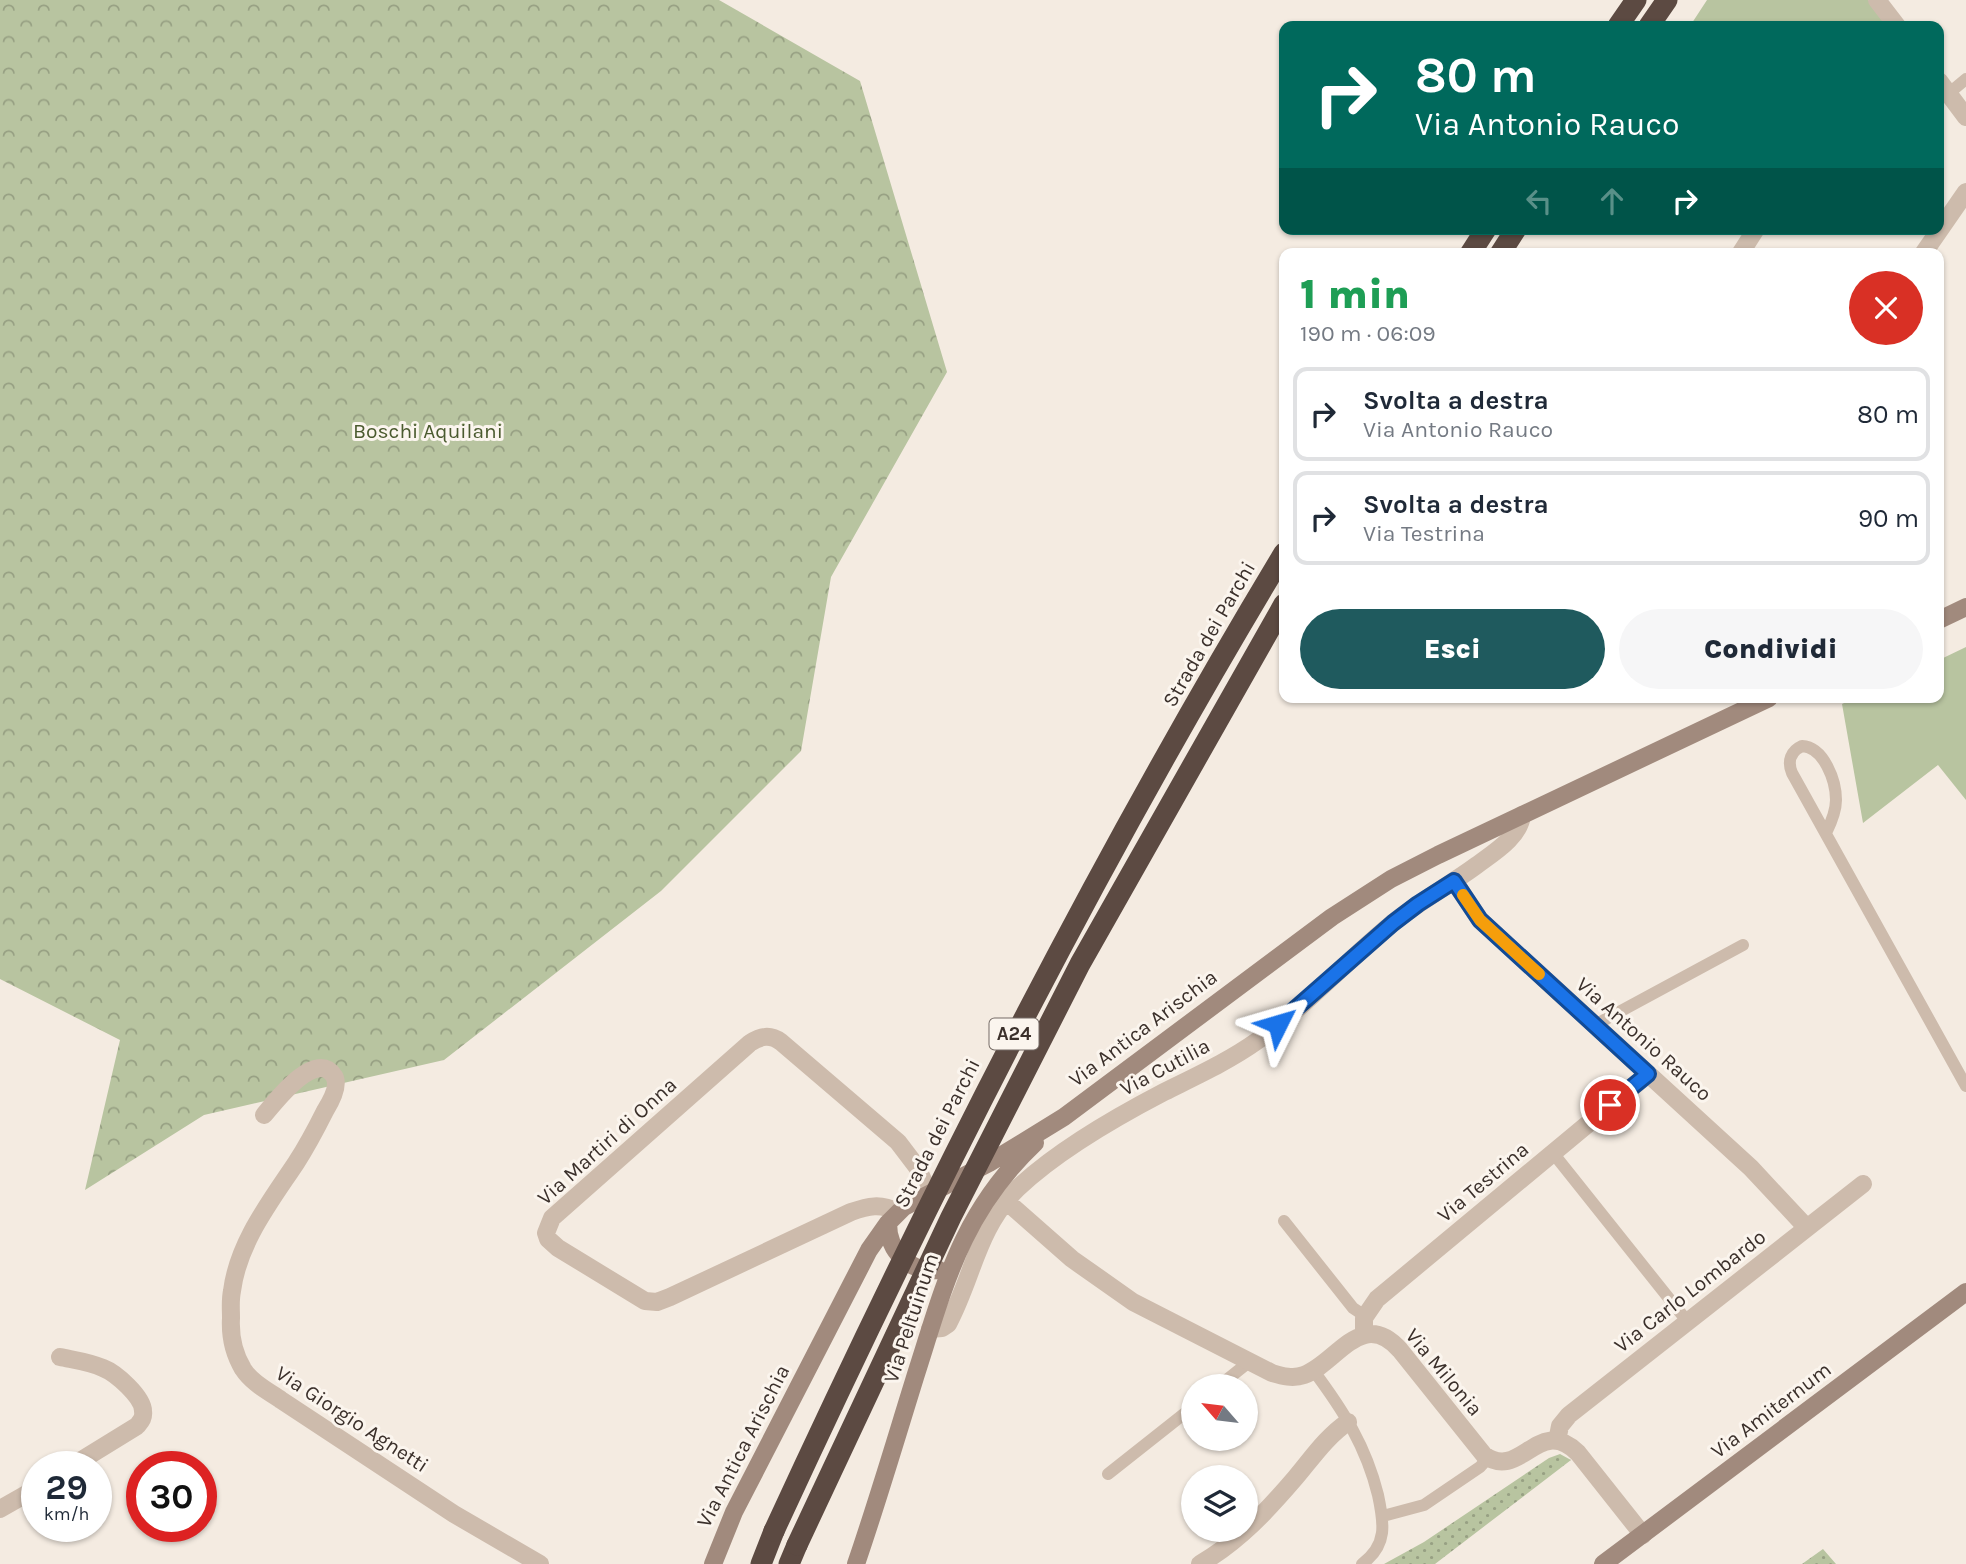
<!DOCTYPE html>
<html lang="it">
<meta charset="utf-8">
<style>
body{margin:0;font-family:Karla,sans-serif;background:#f6f6f7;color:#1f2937;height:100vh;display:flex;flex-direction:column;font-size:26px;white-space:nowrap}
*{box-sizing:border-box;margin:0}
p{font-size:23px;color:#747a83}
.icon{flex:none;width:38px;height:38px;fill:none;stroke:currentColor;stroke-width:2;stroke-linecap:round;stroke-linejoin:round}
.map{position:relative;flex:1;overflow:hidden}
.panel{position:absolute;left:1279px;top:248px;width:665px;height:455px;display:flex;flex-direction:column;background:#fff;border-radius:14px;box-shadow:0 2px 5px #0004}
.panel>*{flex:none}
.guide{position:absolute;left:1279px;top:21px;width:665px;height:214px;border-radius:14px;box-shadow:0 2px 5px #0004;background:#00695c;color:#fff;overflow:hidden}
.needle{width:46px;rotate:298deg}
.controls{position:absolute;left:1181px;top:1374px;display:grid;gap:14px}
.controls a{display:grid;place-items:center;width:77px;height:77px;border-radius:50%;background:#fff;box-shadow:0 2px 5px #0004;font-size:35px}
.speed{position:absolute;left:21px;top:1451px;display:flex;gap:14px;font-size:35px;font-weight:700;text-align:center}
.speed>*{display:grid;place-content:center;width:91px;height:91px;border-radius:50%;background:#fff;box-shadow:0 2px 5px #0004;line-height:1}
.speed small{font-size:18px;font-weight:400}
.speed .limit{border:10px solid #d22;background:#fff;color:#111}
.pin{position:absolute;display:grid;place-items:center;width:60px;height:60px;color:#fff;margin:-30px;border:4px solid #fff;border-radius:50%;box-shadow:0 2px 7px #0007}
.me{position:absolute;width:77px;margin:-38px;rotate:50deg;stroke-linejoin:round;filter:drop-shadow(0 0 5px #0008)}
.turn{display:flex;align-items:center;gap:24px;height:147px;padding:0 21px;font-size:32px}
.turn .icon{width:91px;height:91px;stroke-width:2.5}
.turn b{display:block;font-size:49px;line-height:60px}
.lanes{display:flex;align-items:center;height:66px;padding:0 21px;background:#0003;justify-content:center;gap:35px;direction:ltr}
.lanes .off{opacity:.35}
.round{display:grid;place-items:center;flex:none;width:74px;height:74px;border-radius:37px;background:#f6f6f7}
.overview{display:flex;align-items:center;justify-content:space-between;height:119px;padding:0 21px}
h1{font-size:42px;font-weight:800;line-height:52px;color:#1e9e55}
.primary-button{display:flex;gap:14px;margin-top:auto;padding:14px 21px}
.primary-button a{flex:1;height:80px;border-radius:42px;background:#1f5a5e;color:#fff;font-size:28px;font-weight:800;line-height:80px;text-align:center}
.primary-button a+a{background:#f6f6f7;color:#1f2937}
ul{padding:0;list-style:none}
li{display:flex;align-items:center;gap:21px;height:94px;margin:0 14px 10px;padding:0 7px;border:4px solid #e0e1e3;border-radius:14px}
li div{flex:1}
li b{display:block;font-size:26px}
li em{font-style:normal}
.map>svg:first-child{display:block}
.grass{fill:url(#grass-dots)}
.forest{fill:url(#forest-crowns)}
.park{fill:#b8c4a0}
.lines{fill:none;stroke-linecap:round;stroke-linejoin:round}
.lane{stroke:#cdbbac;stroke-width:12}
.street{stroke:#cdbbac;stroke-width:18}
.secondary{stroke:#a18a7d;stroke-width:18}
.highway{stroke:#5c4a42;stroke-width:21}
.highway-bridge{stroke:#5c4a42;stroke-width:21}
.route-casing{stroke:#114b97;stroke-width:18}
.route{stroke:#1a73e8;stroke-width:12}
.slow{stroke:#f59e0b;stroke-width:12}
.labels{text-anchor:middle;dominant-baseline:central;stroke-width:6;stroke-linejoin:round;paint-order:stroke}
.shield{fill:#fbf5ee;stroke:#756b66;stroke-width:2}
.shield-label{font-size:19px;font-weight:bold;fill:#3b302b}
.park-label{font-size:21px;fill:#4a5a2e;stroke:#fbf5ee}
.street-label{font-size:21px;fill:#3b302b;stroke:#fbf5ee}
</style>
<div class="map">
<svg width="1966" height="1564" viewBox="0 0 1966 1564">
<defs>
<pattern id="grass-dots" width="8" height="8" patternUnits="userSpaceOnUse" patternTransform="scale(1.75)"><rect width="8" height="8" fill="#b8c4a0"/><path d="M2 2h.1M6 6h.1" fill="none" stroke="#97a083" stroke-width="1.8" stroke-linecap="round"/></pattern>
<pattern id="forest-crowns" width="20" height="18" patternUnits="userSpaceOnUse" patternTransform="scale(1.75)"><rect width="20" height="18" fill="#b8c4a0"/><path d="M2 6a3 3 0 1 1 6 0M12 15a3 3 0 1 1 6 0" fill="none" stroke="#97a083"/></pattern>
</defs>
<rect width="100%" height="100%" fill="#f4ebe1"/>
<!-- grass -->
<path class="grass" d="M 1560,1454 L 1571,1460 L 1435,1564 L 1384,1564 L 1424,1542 L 1549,1458 Z
M 1823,1549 L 1836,1564 L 1802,1564 Z"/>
<!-- forest -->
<path class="forest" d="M 0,0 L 719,0 L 860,81 L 947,372 L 831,577 L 801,751 L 661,891 L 444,1060 L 204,1115 L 85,1190 L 120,1040 L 0,979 Z"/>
<!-- park -->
<path class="park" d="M 1707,0 L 1868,0 L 1886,22 L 1883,26 L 1690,26 Z
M 1966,647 L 1966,800 L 1938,765 L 1863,823 L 1842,704 L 1854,698 L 1939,698 L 1939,660 Z"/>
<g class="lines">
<!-- lane -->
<path class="lane" d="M 1948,94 L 1966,79
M 1826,833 C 1831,823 1836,812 1836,800 C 1836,781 1824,747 1802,746 C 1791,751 1787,761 1792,773 L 1966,1086
M 1595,1025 L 1743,945
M 1553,1153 L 1687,1321
M 1284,1221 L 1353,1308 L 1365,1316
M 1313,1370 C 1343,1410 1366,1446 1378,1495 C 1384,1523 1388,1545 1362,1564
M 1219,1386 L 1249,1362
M 1108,1474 L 1194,1406
M 1383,1516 L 1424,1505 L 1480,1467 L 1488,1458"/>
<!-- street -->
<path class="street" d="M 1877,0 L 1897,26
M 1939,81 L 1966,117
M 1740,254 L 1756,229
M 1923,254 L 1966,192
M 1454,881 L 1480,920 L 1751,1168 L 1807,1228
M 264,1115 C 275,1102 316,1048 334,1076 C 340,1086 330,1103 325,1111 C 316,1129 307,1146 296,1163 C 270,1202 238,1243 232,1291 C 230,1300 231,1309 231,1318 C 230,1336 234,1354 243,1369 C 252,1383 268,1391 281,1400 L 454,1514 L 540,1564
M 1006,1201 L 1072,1259 L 1133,1302 L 1272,1373 C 1282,1376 1293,1379 1304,1375 C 1337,1363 1362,1307 1400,1350 L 1484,1455 C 1521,1482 1538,1414 1578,1453 L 1643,1535
M 897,1212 C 881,1203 868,1206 851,1212 L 670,1297 L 657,1302 L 645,1301 L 558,1248 L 548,1239 L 546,1233 L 552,1218 L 750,1043 C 761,1036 770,1034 781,1042 L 898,1142 L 917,1167 L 929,1193
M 930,1329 L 942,1328 L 948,1324 C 974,1275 976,1230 1018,1188 C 1057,1151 1116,1117 1164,1092 C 1196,1076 1229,1061 1257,1041 C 1306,1006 1347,960 1394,922 C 1420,901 1450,885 1477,865 C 1493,853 1520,837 1522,815
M 1364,1334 L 1364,1318 L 1377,1299 L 1648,1074
M 60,1357 C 74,1360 90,1362 103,1368 C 116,1373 143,1397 143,1411 C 144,1418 141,1421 137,1426 L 72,1466
M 1557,1441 L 1560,1426 L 1569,1415 L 1863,1184
M 0,1509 L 37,1488
M 1200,1564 C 1239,1541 1267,1511 1296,1477 C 1312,1458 1327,1436 1348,1422"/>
<!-- secondary -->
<path class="secondary" d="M 1939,620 L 1966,607
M 888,1223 C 888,1252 910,1273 939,1270
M 713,1564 L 734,1512 L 869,1250 L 888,1223 L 904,1207 L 989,1163 L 1064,1117 L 1332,917 L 1391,879 L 1438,855 L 1769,698
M 856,1564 C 878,1500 897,1435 917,1371 C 946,1280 963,1211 1035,1143
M 1603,1564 L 1966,1292"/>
<!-- highway -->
<path class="highway" d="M 1618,26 L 1636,0
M 1649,26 L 1667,0
M 1470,254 L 1486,229
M 1500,254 L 1516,229
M 761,1564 L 774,1531
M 789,1564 L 797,1545"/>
<!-- highway-bridge -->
<path class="highway-bridge" d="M 774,1531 C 928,1197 1094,868 1284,553
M 797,1545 L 951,1217 L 1080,964 L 1284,604"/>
</g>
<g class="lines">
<defs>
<path id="route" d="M 1278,1024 L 1393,923 L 1418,904 L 1454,881 L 1480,920 L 1648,1074 L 1610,1105"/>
</defs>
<!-- route casing -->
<use href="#route" class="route-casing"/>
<!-- route -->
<use href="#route" class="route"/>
<!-- slow -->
<path class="slow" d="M 1463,895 L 1480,920 L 1539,974"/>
</g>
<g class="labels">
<!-- shield labels -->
<rect class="shield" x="989.5" y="1018.5" width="49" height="31" rx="5"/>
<g class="shield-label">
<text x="1014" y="1034">A24</text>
</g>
<!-- park labels -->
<g class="park-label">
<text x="428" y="431">Boschi Aquilani</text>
</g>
<!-- street labels -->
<g class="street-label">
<text transform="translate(1209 634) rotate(-60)">Strada dei Parchi</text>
<text transform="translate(1143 1028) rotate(-37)">Via Antica Arischia</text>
<text transform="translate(1644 1039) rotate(42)">Via Antonio Rauco</text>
<text transform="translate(1165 1067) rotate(-28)">Via Cutilia</text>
<text transform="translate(937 1133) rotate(-63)">Strada dei Parchi</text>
<text transform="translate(607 1141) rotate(-42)">Via Martiri di Onna</text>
<text transform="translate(1483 1182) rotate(-40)">Via Testrina</text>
<text transform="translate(1690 1291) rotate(-38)">Via Carlo Lombardo</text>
<text transform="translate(911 1318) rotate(-72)">Via Peltuinum</text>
<text transform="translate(1444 1372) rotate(50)">Via Milonia</text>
<text transform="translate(1771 1410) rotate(-37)">Via Amiternum</text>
<text transform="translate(352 1419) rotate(33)">Via Giorgio Agnetti</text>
<text transform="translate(743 1446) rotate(-63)">Via Antica Arischia</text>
</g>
</g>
</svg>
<div class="controls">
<a><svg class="needle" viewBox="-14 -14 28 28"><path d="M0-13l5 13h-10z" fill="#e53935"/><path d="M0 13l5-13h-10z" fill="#747a83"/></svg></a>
<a><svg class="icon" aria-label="layers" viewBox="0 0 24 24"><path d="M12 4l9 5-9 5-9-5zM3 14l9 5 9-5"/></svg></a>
</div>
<div class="speed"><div>29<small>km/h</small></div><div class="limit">30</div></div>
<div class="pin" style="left:1610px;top:1105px;background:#d93025"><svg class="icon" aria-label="arrive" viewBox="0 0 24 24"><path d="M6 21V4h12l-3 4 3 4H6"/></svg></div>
<svg class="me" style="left:1278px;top:1024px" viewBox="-20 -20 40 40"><path d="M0-17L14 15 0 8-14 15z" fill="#1a73e8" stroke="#fff" stroke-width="4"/></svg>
<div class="guide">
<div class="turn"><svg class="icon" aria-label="right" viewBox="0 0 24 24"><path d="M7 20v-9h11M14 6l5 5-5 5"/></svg><div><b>80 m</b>Via Antonio Rauco</div></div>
<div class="lanes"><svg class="icon off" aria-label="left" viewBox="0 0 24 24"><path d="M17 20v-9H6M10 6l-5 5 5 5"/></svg><svg class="icon off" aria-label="ahead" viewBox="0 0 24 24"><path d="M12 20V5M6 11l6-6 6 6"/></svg><svg class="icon" aria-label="right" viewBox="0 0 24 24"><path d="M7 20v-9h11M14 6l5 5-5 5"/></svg></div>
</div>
<section class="panel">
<div class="overview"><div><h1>1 min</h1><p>190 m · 06:09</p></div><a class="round" style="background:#d93025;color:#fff"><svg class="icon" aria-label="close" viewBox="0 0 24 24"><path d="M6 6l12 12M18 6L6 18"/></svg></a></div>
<ul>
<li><svg class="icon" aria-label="right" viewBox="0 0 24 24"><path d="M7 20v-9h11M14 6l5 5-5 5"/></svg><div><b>Svolta a destra</b><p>Via Antonio Rauco</p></div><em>80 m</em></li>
<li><svg class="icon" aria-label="right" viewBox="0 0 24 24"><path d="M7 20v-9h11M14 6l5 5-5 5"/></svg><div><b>Svolta a destra</b><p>Via Testrina</p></div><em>90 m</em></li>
</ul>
<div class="primary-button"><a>Esci</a><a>Condividi</a></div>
</section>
</div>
